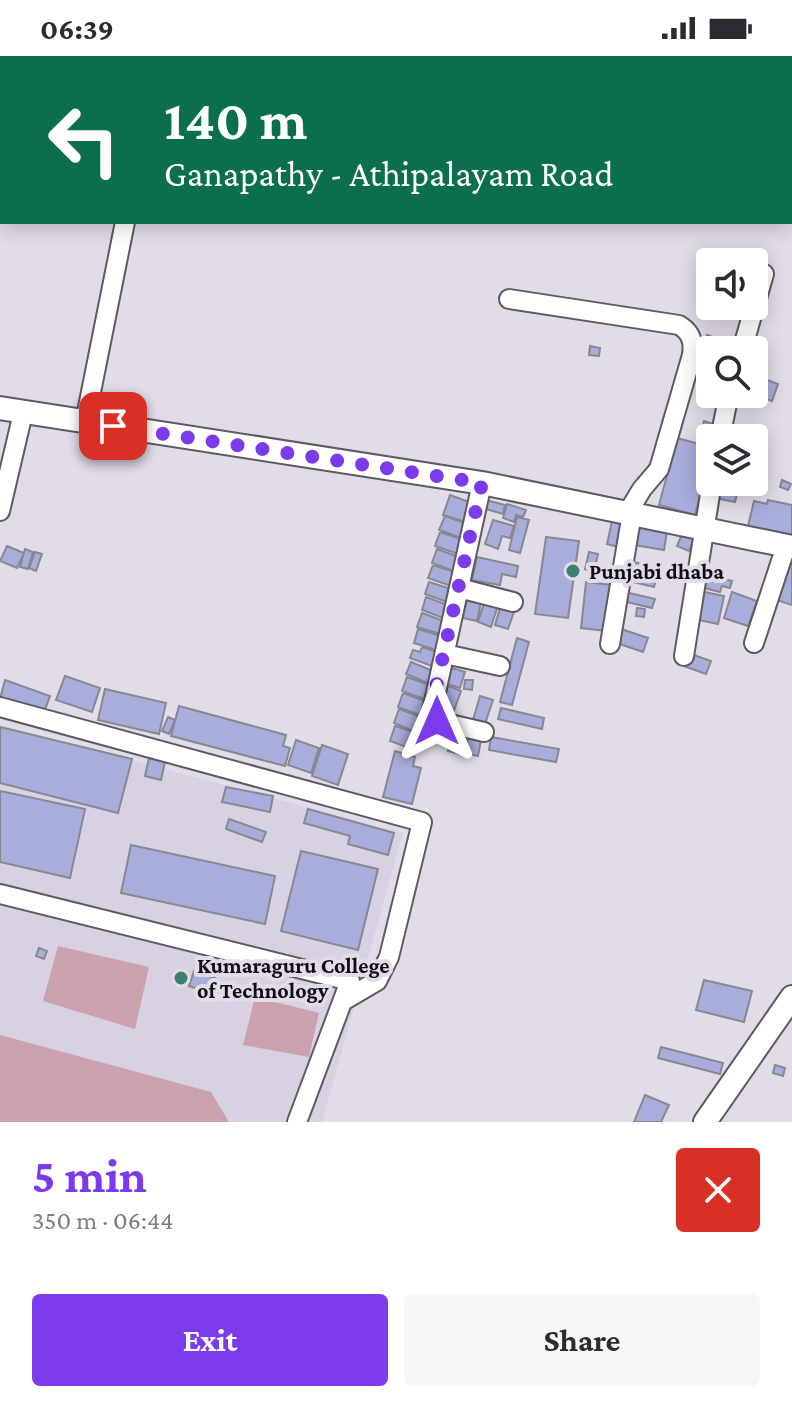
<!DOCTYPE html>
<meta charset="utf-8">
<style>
body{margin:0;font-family:"Crimson Pro",serif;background:#f7f7f7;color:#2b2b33;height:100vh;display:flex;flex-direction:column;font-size:30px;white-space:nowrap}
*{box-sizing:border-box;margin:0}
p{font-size:26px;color:#7c7c81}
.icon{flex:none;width:44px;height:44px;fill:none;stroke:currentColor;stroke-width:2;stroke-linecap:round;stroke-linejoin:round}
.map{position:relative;height:1066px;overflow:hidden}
.drawer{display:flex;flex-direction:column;background:#fff;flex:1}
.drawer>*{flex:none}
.guide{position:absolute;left:0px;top:0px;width:792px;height:168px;box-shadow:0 4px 20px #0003;background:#0b6e4f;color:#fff;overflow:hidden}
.buttons{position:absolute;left:696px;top:192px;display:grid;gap:16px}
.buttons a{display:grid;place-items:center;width:72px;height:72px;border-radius:8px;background:#fff;box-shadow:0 4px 20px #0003;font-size:40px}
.pin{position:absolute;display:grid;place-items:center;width:68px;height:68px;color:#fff;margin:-34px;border-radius:16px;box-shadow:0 4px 12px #0006}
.me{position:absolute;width:88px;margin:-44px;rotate:0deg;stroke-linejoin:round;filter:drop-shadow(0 0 6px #0008)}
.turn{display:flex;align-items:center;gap:28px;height:168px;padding:0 32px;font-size:36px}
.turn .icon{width:104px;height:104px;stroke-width:2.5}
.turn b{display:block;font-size:56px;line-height:68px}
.round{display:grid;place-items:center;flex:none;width:84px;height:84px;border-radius:8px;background:#f7f7f7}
.summary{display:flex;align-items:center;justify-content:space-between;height:136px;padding:0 32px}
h1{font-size:48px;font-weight:700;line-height:60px;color:#7c3aed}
.action{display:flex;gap:16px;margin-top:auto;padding:16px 32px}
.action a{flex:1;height:92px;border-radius:8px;background:#7c3aed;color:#fff;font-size:32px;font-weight:700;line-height:92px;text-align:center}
.action a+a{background:#f7f7f7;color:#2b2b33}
.status{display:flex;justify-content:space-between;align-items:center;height:56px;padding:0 40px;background:#fff;direction:ltr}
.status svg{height:22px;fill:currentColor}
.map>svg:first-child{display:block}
.built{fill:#d8d0e3}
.green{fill:#cca1ae}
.building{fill:#a8addc;stroke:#868892;stroke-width:2}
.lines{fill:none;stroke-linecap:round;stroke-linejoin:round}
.minor-casing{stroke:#5e5a63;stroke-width:22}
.major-casing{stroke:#5e5a63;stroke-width:26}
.minor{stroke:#fff;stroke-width:18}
.major{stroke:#fff;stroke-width:22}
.route{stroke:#7c3aed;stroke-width:14;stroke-dasharray:0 25.2}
.poi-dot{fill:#3e7f6f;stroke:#e1dce8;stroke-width:3}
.labels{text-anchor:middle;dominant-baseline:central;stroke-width:8;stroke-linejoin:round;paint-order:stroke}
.poi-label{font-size:22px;font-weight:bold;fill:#0f0d11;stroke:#e1dce8;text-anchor:start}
</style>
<div class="status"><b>06:39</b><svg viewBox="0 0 49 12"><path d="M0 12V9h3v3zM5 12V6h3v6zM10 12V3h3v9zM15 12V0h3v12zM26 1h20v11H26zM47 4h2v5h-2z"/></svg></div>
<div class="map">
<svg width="792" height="1066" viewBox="0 0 792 1066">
<rect width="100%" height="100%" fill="#e1dce8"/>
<!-- built -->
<path class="built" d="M 0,669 L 403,777 L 322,1066 L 0,1066 Z"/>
<!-- green -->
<path class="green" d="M 58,890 L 149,911 L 135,973 L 43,945 Z
M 255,941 L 319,957 L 309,1001 L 243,989 Z
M 0,979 L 211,1036 L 229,1066 L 0,1066 Z"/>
<!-- building -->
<path class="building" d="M 782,0 L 792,0 L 790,56 L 790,2 L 782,2 Z
M 0,115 L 2,115 L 2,148 L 0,147 Z
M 707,279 L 733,288 L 731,294 L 710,294 L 710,321 L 694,316 Z
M 590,290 L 600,292 L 599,300 L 589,299 Z
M 754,319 L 778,328 L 772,345 L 752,338 L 754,338 Z
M 704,365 L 716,369 L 710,387 L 699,384 Z
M 677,382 L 710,391 L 710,401 L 695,459 L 659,449 Z
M 754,408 L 762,410 L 757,438 L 738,434 L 735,446 L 710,441 L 713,426 L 754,426 Z
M 782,424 L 791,428 L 788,434 L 780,431 Z
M 450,439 L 472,447 L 466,466 L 443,459 Z
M 482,443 L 505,449 L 503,458 L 479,451 Z
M 768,444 L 792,449 L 792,479 L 748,470 L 754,445 L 767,448 Z
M 507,448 L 526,454 L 523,461 L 516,459 L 514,466 L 503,462 Z
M 445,460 L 467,468 L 462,482 L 439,474 Z
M 517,461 L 529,464 L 520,497 L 509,494 Z
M 493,464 L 514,470 L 510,482 L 502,480 L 498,493 L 485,488 Z
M 612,465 L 624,468 L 618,491 L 607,488 Z
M 637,470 L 667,475 L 664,494 L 634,489 Z
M 440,476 L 464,484 L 458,498 L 435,490 Z
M 682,478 L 694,483 L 689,495 L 677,490 Z
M 546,481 L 579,485 L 568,562 L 535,558 Z
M 7,490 L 24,497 L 17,512 L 0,505 Z
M 25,493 L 33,496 L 28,513 L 20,511 Z
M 437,493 L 459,501 L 454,515 L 432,507 Z
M 35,496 L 42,498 L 36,515 L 29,512 Z
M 589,496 L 598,498 L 594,516 L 585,513 Z
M 477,501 L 518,510 L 516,521 L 502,518 L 500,529 L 472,524 Z
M 784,501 L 792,503 L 792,549 L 771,542 Z
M 630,505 L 659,512 L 654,531 L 625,524 Z
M 433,509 L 455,516 L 451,530 L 428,522 Z
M 703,518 L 732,525 L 730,532 L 722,530 L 720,536 L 700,531 Z
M 429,526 L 451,533 L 447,546 L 425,538 Z
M 586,526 L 612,529 L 606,575 L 581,572 Z
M 700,535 L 724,540 L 718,568 L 694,563 Z
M 625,536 L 655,543 L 652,552 L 623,545 Z
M 732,536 L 757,545 L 748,570 L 724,562 Z
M 468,538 L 482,541 L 477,565 L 463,562 Z
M 426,541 L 448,549 L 443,562 L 422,554 Z
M 486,541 L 499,546 L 491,571 L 478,566 Z
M 502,545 L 516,550 L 508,573 L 495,569 Z
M 637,552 L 645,553 L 644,561 L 636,560 Z
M 422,557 L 444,565 L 440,578 L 417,571 Z
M 618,572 L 648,582 L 643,596 L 614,586 Z
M 418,573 L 441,580 L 436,594 L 414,587 Z
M 517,582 L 529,586 L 512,649 L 500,646 Z
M 422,591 L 437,596 L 432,610 L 410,602 L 413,594 L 420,596 Z
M 691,598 L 711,605 L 706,618 L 686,611 Z
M 411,606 L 433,615 L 428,627 L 406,618 Z
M 452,612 L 465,616 L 460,632 L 447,628 Z
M 65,620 L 100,632 L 92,656 L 56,644 Z
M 407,621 L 429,629 L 424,643 L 402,635 Z
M 5,624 L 50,640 L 43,659 L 0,643 Z
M 465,624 L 473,624 L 472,634 L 464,633 Z
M 448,630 L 461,635 L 453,657 L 440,653 Z
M 105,633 L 166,647 L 159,678 L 98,664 Z
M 403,637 L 425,645 L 420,659 L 398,651 Z
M 480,640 L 493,644 L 485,668 L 473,664 Z
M 179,650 L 286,679 L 283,690 L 290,692 L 285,710 L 171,680 Z
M 501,652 L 544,662 L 542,673 L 498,663 Z
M 399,653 L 421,661 L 416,676 L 394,667 Z
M 168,661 L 175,664 L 169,678 L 162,675 Z
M 437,668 L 466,675 L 460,698 L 448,695 L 449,689 L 433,685 Z
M 395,670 L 417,677 L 412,693 L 390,685 Z
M 0,671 L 132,703 L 118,757 L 0,727 Z
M 470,675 L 482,678 L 478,700 L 465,697 Z
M 491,681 L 559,693 L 556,706 L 489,694 Z
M 296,684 L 319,692 L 311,717 L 288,709 Z
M 322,689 L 348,698 L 338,729 L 312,720 Z
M 395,695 L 415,701 L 413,710 L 421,712 L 412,748 L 383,741 Z
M 158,699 L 166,701 L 161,724 L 145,720 L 149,702 L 157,704 Z
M 226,731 L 273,740 L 270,756 L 222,746 Z
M 0,735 L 85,753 L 70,822 L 0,806 Z
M 308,753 L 394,777 L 388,799 L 348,788 L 350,780 L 304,767 Z
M 229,763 L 266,776 L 262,786 L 226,773 Z
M 131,789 L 275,820 L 265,868 L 121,837 Z
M 301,795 L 378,813 L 358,894 L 281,875 Z
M 39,892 L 47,895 L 44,903 L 36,900 Z
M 194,915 L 215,922 L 210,937 L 189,930 Z
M 704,924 L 752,935 L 744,966 L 696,954 Z
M 661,991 L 723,1007 L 720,1018 L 658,1002 Z
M 775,1009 L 785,1012 L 783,1020 L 773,1017 Z
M 645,1039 L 669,1049 L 661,1066 L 634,1066 Z"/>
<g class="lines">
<defs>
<path id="minor" d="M 156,2 L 157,0
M 434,2 L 435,0
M 518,2 L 519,0
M 608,2 L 609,0
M 690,2 L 691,0
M 773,2 L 774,0
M 509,243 L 679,269 C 691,276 694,286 692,299 L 659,413 L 642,433 L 628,456
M 742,294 L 764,218
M 85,366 L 125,166
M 720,382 L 729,338
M 482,427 L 431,659 L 437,665 L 484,676
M 0,455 L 23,357
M 459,532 L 513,546
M 754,587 L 786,490
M 610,588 L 632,457
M 445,598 L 500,610
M 684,600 L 712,426
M 0,651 L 422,766 L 389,901 L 377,925 L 343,945
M 0,838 L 350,925 L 297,1066"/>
<path id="major" d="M 0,352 L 482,427 L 792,491
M 705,1066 L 792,941"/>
</defs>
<!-- minor casing -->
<use href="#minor" class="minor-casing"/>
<!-- major casing -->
<use href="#major" class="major-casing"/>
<!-- minor -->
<use href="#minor" class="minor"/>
<!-- major -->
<use href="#major" class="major"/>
</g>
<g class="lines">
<!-- route -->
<path class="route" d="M 113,370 L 482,427 L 432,649 L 431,659 L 437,665"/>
</g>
<!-- markers -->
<g class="poi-dot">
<circle cx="573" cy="515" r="8"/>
<circle cx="181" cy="922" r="8"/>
</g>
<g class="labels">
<!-- poi labels -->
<g class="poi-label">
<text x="589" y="515">Punjabi dhaba</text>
<text x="197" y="909">Kumaraguru College<tspan x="197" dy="25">of Technology</tspan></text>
</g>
</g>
</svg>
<div class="buttons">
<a><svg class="icon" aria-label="sound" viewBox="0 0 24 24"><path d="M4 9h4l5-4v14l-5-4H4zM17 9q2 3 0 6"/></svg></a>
<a><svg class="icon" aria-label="search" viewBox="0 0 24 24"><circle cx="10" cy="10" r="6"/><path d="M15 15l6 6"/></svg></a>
<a><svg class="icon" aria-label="layers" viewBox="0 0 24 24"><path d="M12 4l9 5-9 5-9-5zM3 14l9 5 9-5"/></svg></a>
</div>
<div class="pin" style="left:113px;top:370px;background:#d93025"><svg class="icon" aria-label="arrive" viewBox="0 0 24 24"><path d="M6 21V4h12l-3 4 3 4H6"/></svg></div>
<svg class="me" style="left:437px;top:665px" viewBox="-20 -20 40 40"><path d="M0-17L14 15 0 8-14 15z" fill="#7c3aed" stroke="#fff" stroke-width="4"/></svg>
<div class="guide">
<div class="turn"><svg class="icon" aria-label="left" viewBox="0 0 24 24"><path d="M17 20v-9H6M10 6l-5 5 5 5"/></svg><div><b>140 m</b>Ganapathy - Athipalayam Road</div></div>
</div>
</div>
<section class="drawer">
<div class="summary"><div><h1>5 min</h1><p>350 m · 06:44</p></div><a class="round" style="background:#d93025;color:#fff"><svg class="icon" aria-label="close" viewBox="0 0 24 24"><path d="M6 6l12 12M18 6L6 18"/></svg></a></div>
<div class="action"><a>Exit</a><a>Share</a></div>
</section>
